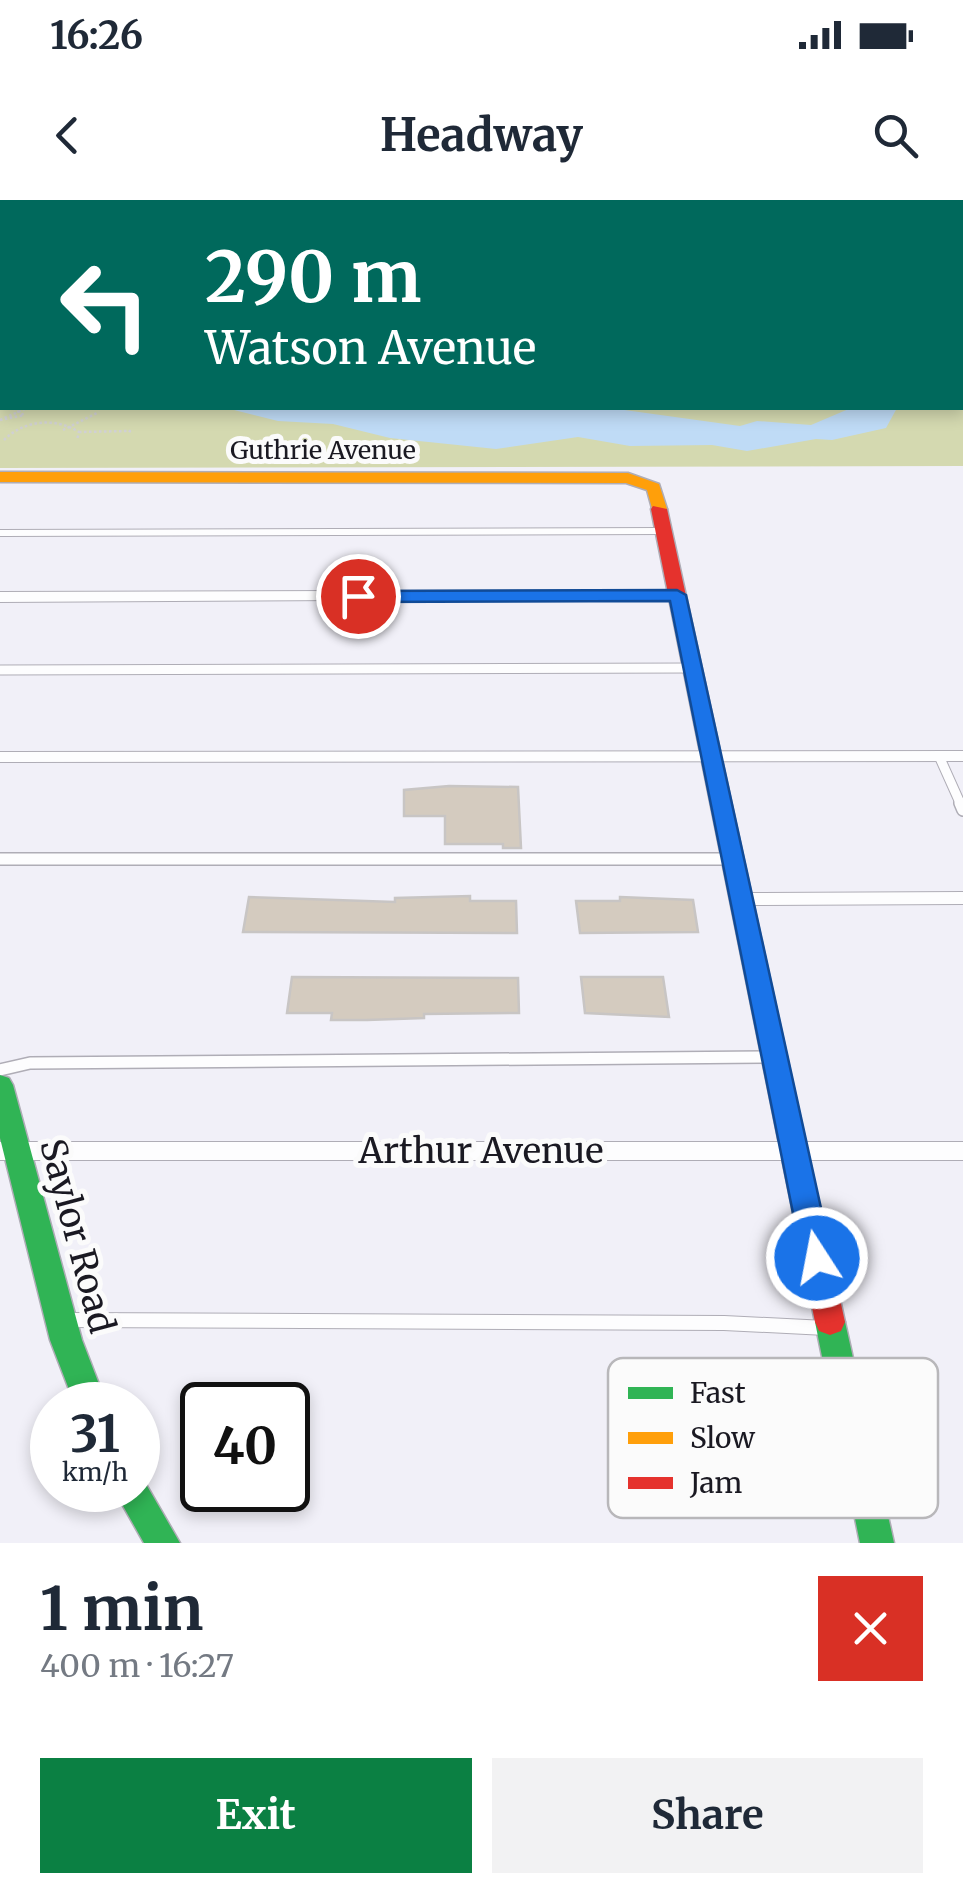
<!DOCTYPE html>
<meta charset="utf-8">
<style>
body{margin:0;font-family:Merriweather,serif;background:#f2f2f3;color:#1f2937;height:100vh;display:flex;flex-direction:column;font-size:38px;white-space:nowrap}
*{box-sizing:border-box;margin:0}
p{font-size:32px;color:#747a83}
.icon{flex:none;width:55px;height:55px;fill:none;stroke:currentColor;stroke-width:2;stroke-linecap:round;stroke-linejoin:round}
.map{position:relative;height:1343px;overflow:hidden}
.panel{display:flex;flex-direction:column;background:#fff;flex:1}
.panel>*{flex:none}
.hud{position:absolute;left:0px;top:0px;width:965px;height:210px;box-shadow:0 5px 15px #0003;background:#00695c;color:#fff;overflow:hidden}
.speed{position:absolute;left:30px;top:1182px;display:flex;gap:20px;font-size:50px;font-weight:700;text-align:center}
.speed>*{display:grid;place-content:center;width:130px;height:130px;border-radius:50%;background:#fff;box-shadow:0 5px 15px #0003;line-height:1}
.speed small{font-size:25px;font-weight:400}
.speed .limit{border:5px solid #111;border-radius:15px;background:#fff;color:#111}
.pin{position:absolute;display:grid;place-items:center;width:85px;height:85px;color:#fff;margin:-42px;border:5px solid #fff;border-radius:50%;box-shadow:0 2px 10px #0007}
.me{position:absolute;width:110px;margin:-55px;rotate:349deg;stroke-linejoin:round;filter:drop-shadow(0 0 8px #0008)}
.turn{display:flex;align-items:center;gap:35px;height:210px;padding:0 40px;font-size:45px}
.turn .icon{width:130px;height:130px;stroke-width:2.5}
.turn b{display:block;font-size:70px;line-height:85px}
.round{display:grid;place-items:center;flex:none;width:105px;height:105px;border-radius:0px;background:#f2f2f3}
.summary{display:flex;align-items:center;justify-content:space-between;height:170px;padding:0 40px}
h1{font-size:60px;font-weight:700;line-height:75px}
.button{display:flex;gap:20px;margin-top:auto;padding:20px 40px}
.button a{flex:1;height:115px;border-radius:0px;background:#0b8043;color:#fff;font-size:40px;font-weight:700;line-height:115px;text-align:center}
.button a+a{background:#f2f2f3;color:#1f2937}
.status{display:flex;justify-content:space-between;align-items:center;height:70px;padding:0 50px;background:#fff;direction:ltr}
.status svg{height:28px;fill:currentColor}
header{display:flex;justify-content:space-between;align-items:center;height:130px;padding:0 40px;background:#fff;font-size:45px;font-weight:700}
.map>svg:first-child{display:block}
.green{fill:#d4d9b0}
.water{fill:#bfdbf6}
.building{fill:#d4cbbf;stroke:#c8c5c4;stroke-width:2.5}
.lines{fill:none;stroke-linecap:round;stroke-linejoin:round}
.lane-far3-casing{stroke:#afadb6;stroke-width:8}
.lane-far2-casing{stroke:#afadb6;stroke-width:11}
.lane-far1-casing{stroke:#afadb6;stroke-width:14}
.lane-casing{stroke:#afadb6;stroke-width:16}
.street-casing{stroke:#afadb6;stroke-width:2}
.fast-casing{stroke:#afadb6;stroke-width:3}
.slow-casing{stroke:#afadb6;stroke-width:3}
.jam-casing{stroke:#afadb6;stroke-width:3}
.path{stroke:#d0d0d3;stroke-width:2.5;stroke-dasharray:2.5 2.5;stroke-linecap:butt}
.lane-far3{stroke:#fdfdfe;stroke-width:6}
.lane-far2{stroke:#fdfdfe;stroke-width:9}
.lane-far1{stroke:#fdfdfe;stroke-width:11}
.lane{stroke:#fdfdfe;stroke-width:14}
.street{fill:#fdfdfe;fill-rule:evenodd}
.fast{fill:#30b455;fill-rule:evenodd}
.slow{fill:#ff9f0a;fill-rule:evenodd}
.jam{fill:#e5322d;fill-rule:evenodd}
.route{fill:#1a73e8;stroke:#114b97;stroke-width:2.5}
.labels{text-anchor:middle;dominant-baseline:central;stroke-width:10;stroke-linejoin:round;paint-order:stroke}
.far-street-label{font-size:25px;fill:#1a1922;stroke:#fbfbfb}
.near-street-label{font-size:35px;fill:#1a1922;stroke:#fbfbfb}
.key{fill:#fbfbfb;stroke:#b8b7ba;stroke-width:2.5}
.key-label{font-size:28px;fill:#1a1922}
</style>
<div class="status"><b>16:26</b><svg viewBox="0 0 49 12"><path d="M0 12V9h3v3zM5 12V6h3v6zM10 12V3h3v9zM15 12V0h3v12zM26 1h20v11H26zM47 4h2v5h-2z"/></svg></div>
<header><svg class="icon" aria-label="back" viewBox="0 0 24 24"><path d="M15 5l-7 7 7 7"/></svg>Headway<svg class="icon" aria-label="search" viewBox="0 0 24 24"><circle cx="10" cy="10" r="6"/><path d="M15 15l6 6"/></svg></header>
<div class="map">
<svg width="963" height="1343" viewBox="0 0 963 1343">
<rect width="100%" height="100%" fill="#f1f0f8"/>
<!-- green -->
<path class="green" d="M 0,0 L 108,2 L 2,2 L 2,208 L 962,208 L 963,159 L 963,266 L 0,268 Z"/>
<!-- water -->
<path class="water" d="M 96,0 L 515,0 L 526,2 L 109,2 Z
M 196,208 L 610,208 L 740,226 L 757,221 L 811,225 L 851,208 L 897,208 L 886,228 L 832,240 L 816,239 L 747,251 L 712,245 L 630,246 L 578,237 L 496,249 L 390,238 L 333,224 L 278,221 L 234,210 Z"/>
<!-- building -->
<path class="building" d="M 449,586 L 518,587 L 521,648 L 503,648 L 503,644 L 445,644 L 445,616 L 404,616 L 404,590 Z
M 470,696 L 470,701 L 516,701 L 517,733 L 243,732 L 249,697 L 395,702 L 395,698 Z
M 620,697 L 693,700 L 698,732 L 580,733 L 576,701 L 620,701 Z
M 292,777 L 518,778 L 519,813 L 424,814 L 424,818 L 367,820 L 331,820 L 332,813 L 287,813 Z
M 581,777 L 663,777 L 669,817 L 585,813 Z"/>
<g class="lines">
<defs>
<path id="lane-far3" d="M 0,333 L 662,331"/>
<path id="lane-far2" d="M 0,470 L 693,468
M 939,556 L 961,605"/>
<path id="lane-far1" d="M 960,603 L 963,610
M 0,659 L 729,659
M 0,870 L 30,863 L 772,857"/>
<path id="lane" d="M 68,1120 L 724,1123 L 826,1128"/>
<path id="street" d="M 711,0 L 719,0 L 721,2 L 712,2 Z
M 961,2 L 963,2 L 963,8 L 962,2 Z
M 677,390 L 682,392 L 682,398 L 0,402 L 0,392 Z
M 963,551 L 963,561 L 0,562 L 0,552 Z
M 963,692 L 963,704 L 742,705 L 732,699 L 742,693 Z
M 0,942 L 963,942 L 963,960 L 0,960 Z"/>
<path id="fast" d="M 0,56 L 2,56 L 2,62 L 0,62 Z
M 0,875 L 9,878 L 13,885 L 82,1140 L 107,1205 L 75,1205 L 50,1140 L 0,938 Z
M 830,1109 L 841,1113 L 845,1122 L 894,1343 L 860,1343 L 815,1122 L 819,1113 Z
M 138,1277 L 143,1279 L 180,1343 L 144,1343 L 114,1290 L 138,1290 Z"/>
<path id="slow" d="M 962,199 L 963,199 L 963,207 L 962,207 Z
M 0,272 L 628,273 L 659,284 L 667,309 L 653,312 L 647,290 L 626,283 L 0,282 Z"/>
<path id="jam" d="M 653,306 L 667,309 L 845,1122 L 841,1131 L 830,1135 L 819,1131 L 815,1122 L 651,309 Z"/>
</defs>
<!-- lane-far3 casing -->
<use href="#lane-far3" class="lane-far3-casing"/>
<!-- lane-far2 casing -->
<use href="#lane-far2" class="lane-far2-casing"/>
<!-- lane-far1 casing -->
<use href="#lane-far1" class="lane-far1-casing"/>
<!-- lane casing -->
<use href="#lane" class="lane-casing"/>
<!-- street casing -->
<use href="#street" class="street-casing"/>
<!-- fast casing -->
<use href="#fast" class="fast-casing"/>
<!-- slow casing -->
<use href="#slow" class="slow-casing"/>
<!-- jam casing -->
<use href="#jam" class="jam-casing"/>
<!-- path -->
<path class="path" d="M 113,0 L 128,2
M 0,220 L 24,215 L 12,208
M 0,220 L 27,208
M 63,230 L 99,212
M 79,232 L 130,231 L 128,234
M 4,240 C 24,220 55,217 79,232 L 77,240"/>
<!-- lane-far3 -->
<use href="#lane-far3" class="lane-far3"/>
<!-- lane-far2 -->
<use href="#lane-far2" class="lane-far2"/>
<!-- lane-far1 -->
<use href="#lane-far1" class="lane-far1"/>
<!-- lane -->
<use href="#lane" class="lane"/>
<!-- street -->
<use href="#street" class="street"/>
<!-- fast -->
<use href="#fast" class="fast"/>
<!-- slow -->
<use href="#slow" class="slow"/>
<!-- jam -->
<use href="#jam" class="jam"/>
</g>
<!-- route -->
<path class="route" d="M 677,390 L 686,395 L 832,1058 L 828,1066 L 817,1070 L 807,1066 L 802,1058 L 670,401 L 358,402 L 350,396 L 358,391 Z"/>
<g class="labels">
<!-- far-street labels -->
<g class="far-street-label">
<text x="323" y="250">Guthrie Avenue</text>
</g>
<!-- near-street labels -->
<g class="near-street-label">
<text x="481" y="951">Arthur Avenue</text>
<text transform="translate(77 1036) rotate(75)">Saylor Road</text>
</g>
</g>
<!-- legend -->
<rect x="608" y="1158" width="330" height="160" rx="15" class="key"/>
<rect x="628" y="1187" width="45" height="12" fill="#30b455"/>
<rect x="628" y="1232" width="45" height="12" fill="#ff9f0a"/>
<rect x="628" y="1277" width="45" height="12" fill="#e5322d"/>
<g class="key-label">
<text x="690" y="1203">Fast</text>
<text x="690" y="1248">Slow</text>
<text x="690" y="1293">Jam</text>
</g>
</svg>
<div class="speed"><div>31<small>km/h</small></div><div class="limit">40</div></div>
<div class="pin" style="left:358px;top:396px;background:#d93025"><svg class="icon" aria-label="arrive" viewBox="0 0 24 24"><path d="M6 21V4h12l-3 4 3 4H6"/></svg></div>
<svg class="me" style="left:817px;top:1058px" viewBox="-20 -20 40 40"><circle r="17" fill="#1a73e8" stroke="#fff" stroke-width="3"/><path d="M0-11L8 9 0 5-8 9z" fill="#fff"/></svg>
<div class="hud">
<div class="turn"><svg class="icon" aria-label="left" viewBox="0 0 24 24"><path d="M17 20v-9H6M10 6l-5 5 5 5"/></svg><div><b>290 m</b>Watson Avenue</div></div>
</div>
</div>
<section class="panel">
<div class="summary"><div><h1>1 min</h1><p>400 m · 16:27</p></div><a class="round" style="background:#d93025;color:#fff"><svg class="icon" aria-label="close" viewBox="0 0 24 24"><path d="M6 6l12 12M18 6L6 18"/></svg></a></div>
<div class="button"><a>Exit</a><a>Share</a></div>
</section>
